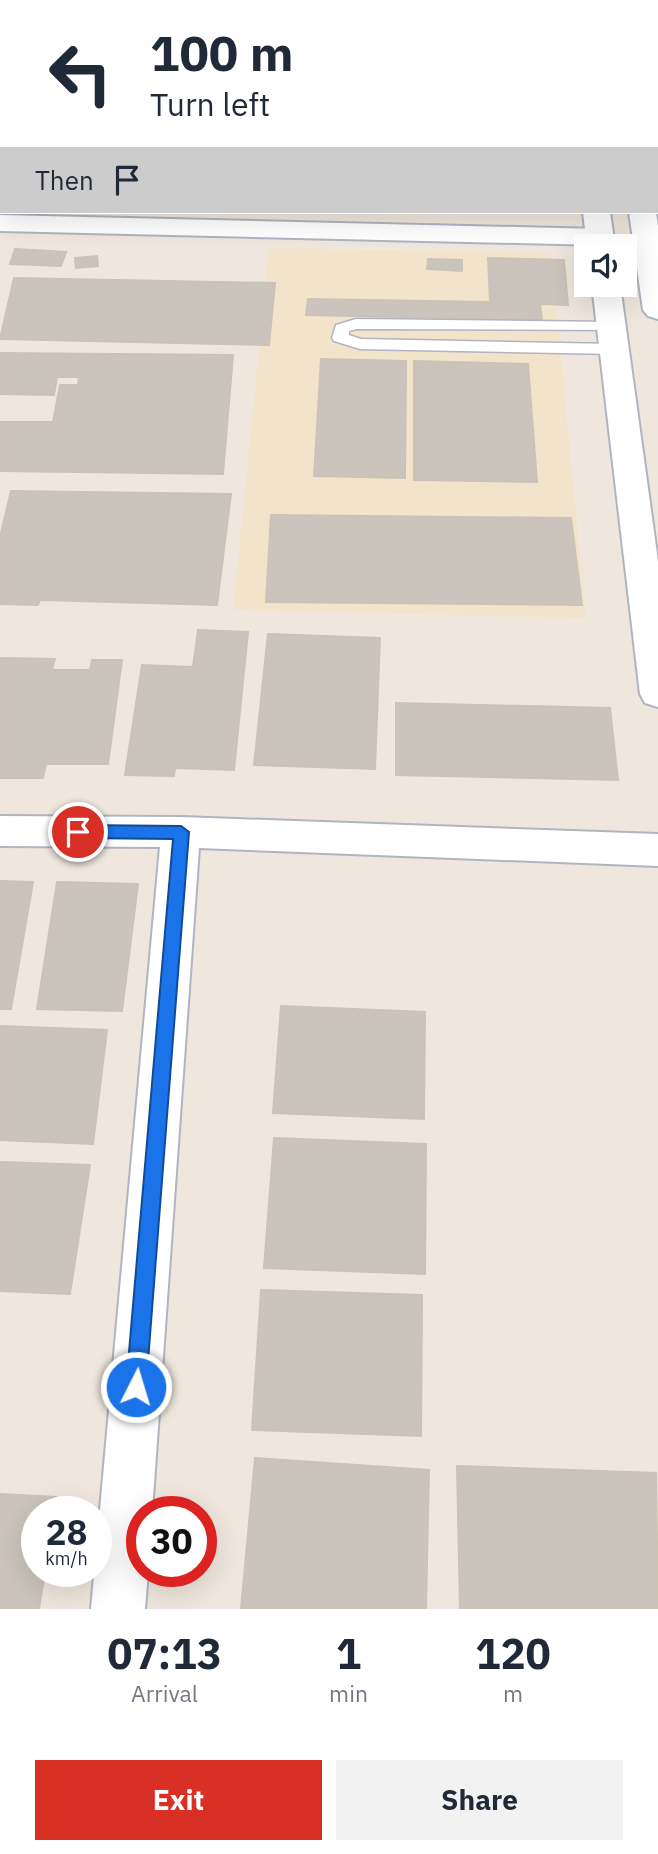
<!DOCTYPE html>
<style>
body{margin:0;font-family:"IBM Plex Sans",sans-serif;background:#f2f2f3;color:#1f2937;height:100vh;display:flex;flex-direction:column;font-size:26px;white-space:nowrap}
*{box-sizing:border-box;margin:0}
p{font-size:23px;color:#747a83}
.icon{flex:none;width:38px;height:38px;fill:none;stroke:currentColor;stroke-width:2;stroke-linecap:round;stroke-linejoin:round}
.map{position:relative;height:1609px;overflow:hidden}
.side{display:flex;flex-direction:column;background:#fff;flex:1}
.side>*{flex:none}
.hud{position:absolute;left:0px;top:0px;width:658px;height:214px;box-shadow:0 7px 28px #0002;background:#fff;color:#1f2937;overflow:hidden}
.tools{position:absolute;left:574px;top:234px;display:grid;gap:14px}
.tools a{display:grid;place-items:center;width:63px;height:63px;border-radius:0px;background:#fff;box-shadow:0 7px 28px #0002;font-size:35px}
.speed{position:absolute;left:21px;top:1496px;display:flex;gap:14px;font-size:35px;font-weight:700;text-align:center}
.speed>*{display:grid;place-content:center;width:91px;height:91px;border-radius:50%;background:#fff;box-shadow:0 7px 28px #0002;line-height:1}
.speed small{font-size:18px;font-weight:400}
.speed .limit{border:10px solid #d22;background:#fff;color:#111}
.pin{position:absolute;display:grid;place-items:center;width:60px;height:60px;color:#fff;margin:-30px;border:4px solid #fff;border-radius:50%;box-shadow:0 2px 7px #0007}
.me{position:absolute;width:77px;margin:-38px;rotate:5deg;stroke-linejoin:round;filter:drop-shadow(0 0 5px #0008)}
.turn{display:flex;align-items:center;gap:24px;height:147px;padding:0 35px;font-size:32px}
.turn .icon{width:91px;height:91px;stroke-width:2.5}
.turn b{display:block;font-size:49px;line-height:60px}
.then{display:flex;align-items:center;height:66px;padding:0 35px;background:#0003;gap:14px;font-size:26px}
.eta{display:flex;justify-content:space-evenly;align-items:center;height:119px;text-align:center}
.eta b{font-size:42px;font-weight:700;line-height:49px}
.cta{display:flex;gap:14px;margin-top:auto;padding:14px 35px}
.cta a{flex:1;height:80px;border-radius:0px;background:#d93025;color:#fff;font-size:28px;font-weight:700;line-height:80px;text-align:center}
.cta a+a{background:#f2f2f3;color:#1f2937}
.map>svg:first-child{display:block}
.education{fill:#f2e4cb}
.building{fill:#cac4bc;stroke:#cbc3b6;stroke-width:2}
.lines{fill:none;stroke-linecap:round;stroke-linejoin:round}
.service-casing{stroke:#b1b4c1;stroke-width:3}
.minor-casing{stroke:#b1b4c1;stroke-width:4}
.tertiary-casing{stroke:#b1b4c1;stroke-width:4}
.service{fill:#fff;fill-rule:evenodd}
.minor{fill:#fff;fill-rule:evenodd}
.tertiary{fill:#fff;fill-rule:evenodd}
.route{fill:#1a73e8;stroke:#114b97;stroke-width:2}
</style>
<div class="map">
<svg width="658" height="1609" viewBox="0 0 658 1609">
<rect width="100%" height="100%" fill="#efe7dd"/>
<!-- education -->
<path class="education" d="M 269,248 L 551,253 L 586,618 L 233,610 Z"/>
<!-- building -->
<path class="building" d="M 15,249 L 66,252 L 61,266 L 10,264 Z
M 97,256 L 98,266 L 76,268 L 75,258 Z
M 488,258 L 564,260 L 568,305 L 540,304 L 542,320 L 306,315 L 308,299 L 490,302 Z
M 428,259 L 462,260 L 462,271 L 427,269 Z
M 14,278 L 275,283 L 269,345 L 0,339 Z
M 0,353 L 233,355 L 223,474 L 0,471 L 0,422 L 53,422 L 60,385 L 78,385 L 79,377 L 57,377 L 54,395 L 0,394 Z
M 321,359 L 406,361 L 405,478 L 314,476 Z
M 414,361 L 528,364 L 537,482 L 414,480 Z
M 11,491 L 231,494 L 217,605 L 40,600 L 38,605 L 0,604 L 0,537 Z
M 271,515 L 571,518 L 582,605 L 266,602 Z
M 198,630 L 248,632 L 234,770 L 175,768 L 174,776 L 125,775 L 142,665 L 193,667 Z
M 268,634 L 380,638 L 375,769 L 254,765 Z
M 0,658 L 55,659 L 52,670 L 90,670 L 92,660 L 122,660 L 108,764 L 46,764 L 43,778 L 0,778 Z
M 396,703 L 610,708 L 618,780 L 396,775 Z
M 0,881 L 33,882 L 11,1009 L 0,1009 Z
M 57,882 L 138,884 L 122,1011 L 37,1009 Z
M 281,1006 L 425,1012 L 424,1119 L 273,1113 Z
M 0,1026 L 107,1030 L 93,1144 L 0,1140 Z
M 274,1138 L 426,1144 L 425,1274 L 264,1268 Z
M 0,1162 L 90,1165 L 70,1294 L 0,1291 Z
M 261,1290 L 422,1295 L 421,1436 L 252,1430 Z
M 255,1458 L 429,1470 L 426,1609 L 241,1609 Z
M 457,1466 L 656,1473 L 658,1609 L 460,1609 Z
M 0,1494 L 56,1497 L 54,1512 L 37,1512 L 37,1572 L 45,1572 L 39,1609 L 0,1609 Z"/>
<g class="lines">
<defs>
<path id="service" d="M 356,319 L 612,322 L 620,327 L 618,330 L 357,329 L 349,331 L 349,335 L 361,339 L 614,344 L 622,349 L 614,354 L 360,349 L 334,341 L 332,338 L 336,325 Z"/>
<path id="minor" d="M 658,1 L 658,15 L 656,15 L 656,2 L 653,2 Z
M 656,123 L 658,123 L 658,139 L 656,139 Z
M 0,215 L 600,229 L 610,231 L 614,237 L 610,243 L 600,245 L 0,231 Z
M 0,816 L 181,817 L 658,834 L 658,866 L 199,848 L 152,1512 L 142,1512 L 142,1572 L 148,1572 L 145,1609 L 91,1609 L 160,847 L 0,846 Z"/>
<path id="tertiary" d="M 501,0 L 527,0 L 528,2 L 503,2 Z
M 558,0 L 582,0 L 582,2 L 559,2 Z
M 597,0 L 621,0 L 621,2 L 597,2 Z
M 0,3 L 2,3 L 2,18 L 0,17 Z
M 583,212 L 610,212 L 615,247 L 587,247 Z
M 629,212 L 656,212 L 658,226 L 658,319 L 648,316 L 643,310 Z
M 592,285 L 620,285 L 658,561 L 658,707 L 645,703 L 640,694 Z"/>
</defs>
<!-- service casing -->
<use href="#service" class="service-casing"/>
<!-- minor casing -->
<use href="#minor" class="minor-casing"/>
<!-- tertiary casing -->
<use href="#tertiary" class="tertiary-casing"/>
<!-- service -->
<use href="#service" class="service"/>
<!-- minor -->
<use href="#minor" class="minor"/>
<!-- tertiary -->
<use href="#tertiary" class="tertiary"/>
</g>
<!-- route -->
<path class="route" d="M 78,825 L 181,826 L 189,832 L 146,1387 L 143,1394 L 136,1398 L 129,1394 L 126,1387 L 173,839 L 78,838 L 70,832 Z"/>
</svg>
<div class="tools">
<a><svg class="icon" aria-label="sound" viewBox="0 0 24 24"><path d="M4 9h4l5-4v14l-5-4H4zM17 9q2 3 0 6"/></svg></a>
</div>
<div class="speed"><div>28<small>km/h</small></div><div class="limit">30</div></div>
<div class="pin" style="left:78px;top:832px;background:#d93025"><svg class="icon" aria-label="arrive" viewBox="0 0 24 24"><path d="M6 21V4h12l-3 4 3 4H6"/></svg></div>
<svg class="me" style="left:136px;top:1387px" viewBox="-20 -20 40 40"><circle r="17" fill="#1a73e8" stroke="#fff" stroke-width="3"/><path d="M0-11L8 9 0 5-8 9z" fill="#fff"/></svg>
<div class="hud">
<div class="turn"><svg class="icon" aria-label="left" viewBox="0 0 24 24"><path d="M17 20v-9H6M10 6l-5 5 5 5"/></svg><div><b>100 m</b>Turn left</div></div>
<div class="then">Then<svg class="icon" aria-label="arrive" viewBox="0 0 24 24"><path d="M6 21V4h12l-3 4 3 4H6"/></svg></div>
</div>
</div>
<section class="side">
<div class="eta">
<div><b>07:13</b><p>Arrival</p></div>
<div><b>1</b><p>min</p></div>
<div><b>120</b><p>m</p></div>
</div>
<div class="cta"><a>Exit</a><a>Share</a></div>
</section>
